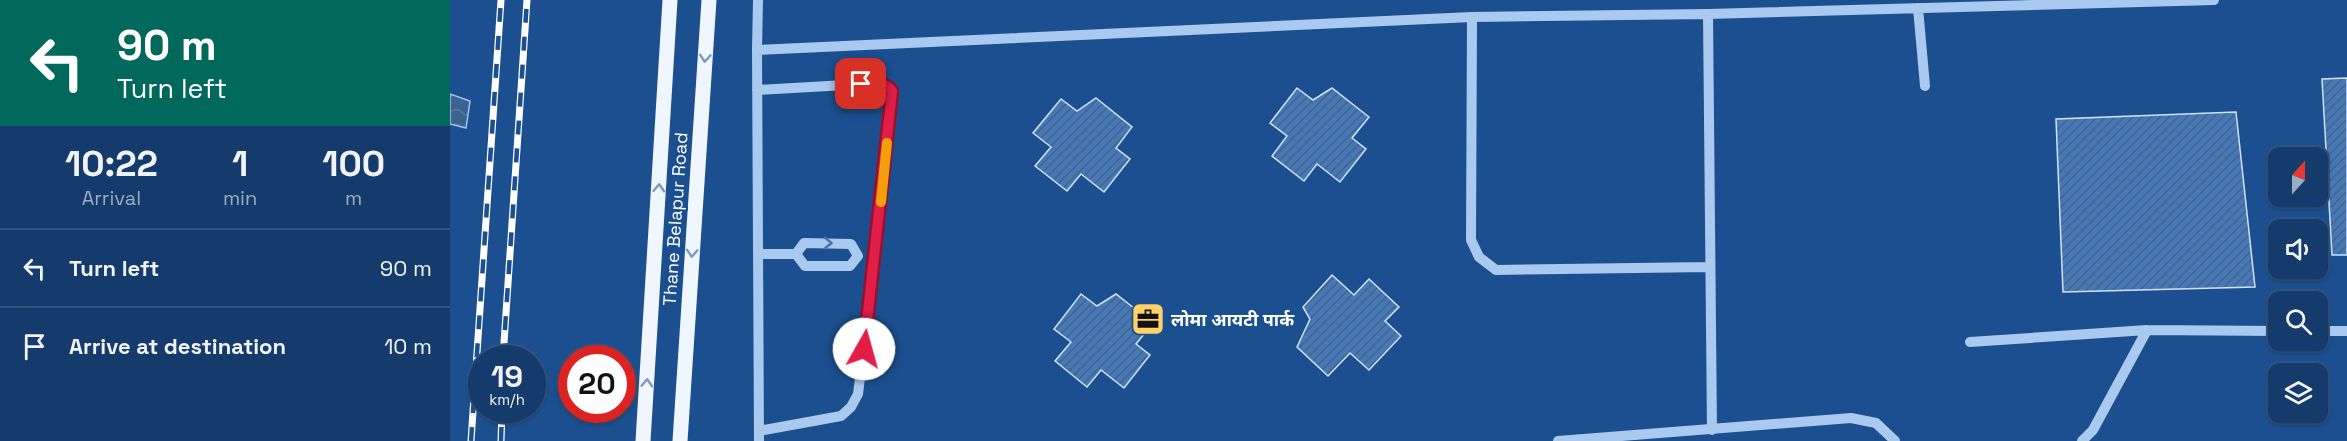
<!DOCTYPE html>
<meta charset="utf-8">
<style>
body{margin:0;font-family:"Space Grotesk","Noto Sans Devanagari",sans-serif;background:#1d4271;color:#f1f3f6;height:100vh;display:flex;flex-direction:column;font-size:22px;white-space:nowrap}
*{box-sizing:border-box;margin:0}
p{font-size:20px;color:#9dadc1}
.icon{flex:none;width:33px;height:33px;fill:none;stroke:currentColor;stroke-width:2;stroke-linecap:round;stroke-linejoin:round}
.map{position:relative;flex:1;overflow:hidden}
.drawer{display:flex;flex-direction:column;background:#143b6b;width:450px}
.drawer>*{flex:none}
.banner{background:#00695c;color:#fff;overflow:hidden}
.needle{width:39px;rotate:21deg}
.buttons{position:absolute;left:1818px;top:147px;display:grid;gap:12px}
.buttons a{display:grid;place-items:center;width:60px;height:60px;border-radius:12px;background:#143b6b;box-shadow:0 2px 4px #0004,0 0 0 2px #33557e;font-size:30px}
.speed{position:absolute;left:18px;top:345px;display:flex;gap:12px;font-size:30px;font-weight:700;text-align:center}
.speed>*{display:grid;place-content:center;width:78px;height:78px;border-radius:50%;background:#143b6b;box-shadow:0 2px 4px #0004,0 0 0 2px #33557e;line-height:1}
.speed small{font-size:15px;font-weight:400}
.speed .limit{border:9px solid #d22;background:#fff;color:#111}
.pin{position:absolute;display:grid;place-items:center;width:51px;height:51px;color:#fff;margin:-26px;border-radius:12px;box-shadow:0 3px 9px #0006}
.me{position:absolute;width:66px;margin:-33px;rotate:7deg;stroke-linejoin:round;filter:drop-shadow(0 0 4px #0008)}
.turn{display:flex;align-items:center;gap:21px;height:126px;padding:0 18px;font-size:27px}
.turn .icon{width:78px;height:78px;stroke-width:2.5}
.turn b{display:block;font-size:42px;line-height:51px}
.eta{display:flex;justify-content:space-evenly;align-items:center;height:102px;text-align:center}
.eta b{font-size:36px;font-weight:700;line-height:42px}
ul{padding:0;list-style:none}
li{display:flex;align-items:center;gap:18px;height:78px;padding:0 18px;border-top:2px solid #33557e}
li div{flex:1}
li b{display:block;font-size:22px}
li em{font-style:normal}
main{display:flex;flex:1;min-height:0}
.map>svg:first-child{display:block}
.water{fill:url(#water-waves);stroke:#9cc4f0;stroke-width:1.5}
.building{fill:url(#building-hatch);stroke:#cfe3fa;stroke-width:1.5}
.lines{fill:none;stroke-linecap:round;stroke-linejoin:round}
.minor{stroke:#a9c9ee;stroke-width:10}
.major{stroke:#f0f6ff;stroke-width:15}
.rail-casing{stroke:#fff;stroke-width:7}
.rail{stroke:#1b4f8f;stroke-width:4.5;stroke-dasharray:14;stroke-linecap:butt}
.oneway{stroke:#7b9ac1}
.oneway2{stroke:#4674ac}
.route-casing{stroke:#92132f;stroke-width:15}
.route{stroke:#e11d48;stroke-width:10}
.slow{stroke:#f59e0b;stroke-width:10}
.labels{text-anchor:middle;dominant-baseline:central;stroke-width:4.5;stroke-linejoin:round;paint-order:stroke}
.street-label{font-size:18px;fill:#fff;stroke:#1b4f8f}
.poi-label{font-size:18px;font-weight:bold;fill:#fff;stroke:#1b4f8f;text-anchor:start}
</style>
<main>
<section class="drawer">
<div class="banner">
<div class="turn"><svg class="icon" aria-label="left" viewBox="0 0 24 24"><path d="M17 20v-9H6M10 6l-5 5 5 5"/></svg><div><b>90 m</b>Turn left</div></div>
</div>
<div class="eta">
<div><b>10:22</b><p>Arrival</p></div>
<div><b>1</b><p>min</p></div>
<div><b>100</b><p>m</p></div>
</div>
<ul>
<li><svg class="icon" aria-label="left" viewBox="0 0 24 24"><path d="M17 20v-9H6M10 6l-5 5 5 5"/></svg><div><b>Turn left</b></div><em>90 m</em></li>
<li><svg class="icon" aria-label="arrive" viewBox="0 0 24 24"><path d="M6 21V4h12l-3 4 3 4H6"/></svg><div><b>Arrive at destination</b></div><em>10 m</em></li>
</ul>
</section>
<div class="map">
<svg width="1897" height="441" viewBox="0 0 1897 441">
<defs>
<pattern id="water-waves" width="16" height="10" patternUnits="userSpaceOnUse" patternTransform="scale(1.5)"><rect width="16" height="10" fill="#3c6290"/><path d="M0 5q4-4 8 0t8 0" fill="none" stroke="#597aa1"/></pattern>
<pattern id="building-hatch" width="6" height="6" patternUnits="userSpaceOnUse" patternTransform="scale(1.5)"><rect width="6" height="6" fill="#4478b7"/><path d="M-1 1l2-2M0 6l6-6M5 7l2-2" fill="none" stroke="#486282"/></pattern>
</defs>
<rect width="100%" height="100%" fill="#1b4f8f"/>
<!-- water -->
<path class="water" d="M 0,94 L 20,101 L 16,128 L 0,124 Z"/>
<!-- building -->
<path class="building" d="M 1897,78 L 1897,255 L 1882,255 L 1872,79 Z
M 847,88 L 863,100 L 882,88 L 919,117 L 902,138 L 916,149 L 890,182 L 867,164 L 854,181 L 822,156 L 837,136 L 820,123 Z
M 646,98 L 682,127 L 666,148 L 680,159 L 654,192 L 631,174 L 617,191 L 585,166 L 601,147 L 583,133 L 611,99 L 627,111 Z
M 1786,112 L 1805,287 L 1613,292 L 1606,119 Z
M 882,275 L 904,295 L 919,279 L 949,307 L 935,321 L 951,336 L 919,370 L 900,353 L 878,376 L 847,347 L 860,319 L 853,307 Z
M 631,294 L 647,306 L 666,294 L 703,323 L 686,344 L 700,355 L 674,388 L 651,370 L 637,387 L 605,361 L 621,342 L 604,329 Z"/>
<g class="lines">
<!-- minor -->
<path class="minor" d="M 308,0 L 307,50 L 309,441
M 1468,8 L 1475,86
M 1258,14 L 1262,430
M 1022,17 L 1021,240 L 1029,257 L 1046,270 L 1259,267
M 307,50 L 1022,17 L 1258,14 L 1764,0
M 307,90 L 431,83 L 438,86 L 442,91 L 425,259 L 408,394 L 401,407 L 391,416 L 309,431
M 308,254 L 346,254
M 346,254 L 354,243 L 401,244 L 408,256
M 346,254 L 355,266 L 400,266 L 408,256
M 1868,331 L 1897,331
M 1520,342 L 1697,330
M 1108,441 L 1401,418 L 1426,423 L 1445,441
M 1632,441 L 1643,430 L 1697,330 L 1828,331"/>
<!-- major -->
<path class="major" d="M 193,441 L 220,0
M 230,441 L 259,0"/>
<defs>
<path id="rail" d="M 53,358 L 77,0
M 21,441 L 51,0
M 51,441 L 52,410"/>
</defs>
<!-- rail casing -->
<use href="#rail" class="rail-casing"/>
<!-- rail -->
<use href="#rail" class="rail"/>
</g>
<!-- one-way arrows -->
<defs><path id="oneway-chevron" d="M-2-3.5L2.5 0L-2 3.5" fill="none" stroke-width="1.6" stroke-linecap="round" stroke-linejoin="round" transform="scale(1.5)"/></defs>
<g class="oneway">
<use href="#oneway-chevron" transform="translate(255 58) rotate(94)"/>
<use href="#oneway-chevron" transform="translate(209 188) rotate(-87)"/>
<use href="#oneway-chevron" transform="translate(242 253) rotate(94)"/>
<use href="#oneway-chevron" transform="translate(197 383) rotate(-87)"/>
</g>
<use class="oneway2" href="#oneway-chevron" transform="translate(378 243) rotate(1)"/>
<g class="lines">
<defs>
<path id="route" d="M 411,84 C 423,84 434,81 442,91 L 414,349"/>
</defs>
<!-- route casing -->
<use href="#route" class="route-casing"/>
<!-- route -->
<use href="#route" class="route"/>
<!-- slow -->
<path class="slow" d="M 431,202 L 437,143"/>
</g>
<!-- icons -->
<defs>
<symbol id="office-square" viewBox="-11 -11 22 22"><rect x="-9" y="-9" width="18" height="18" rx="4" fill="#ffd166" stroke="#1b4f8f"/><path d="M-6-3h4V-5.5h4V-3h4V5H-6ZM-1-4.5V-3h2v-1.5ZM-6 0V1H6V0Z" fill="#111"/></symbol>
</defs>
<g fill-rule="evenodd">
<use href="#office-square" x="679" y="300" width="38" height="38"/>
</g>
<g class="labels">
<!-- street labels -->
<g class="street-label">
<text transform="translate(225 219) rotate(-86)">Thane Belapur Road</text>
</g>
<!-- poi labels -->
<g class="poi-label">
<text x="721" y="319">लोमा आयटी पार्क</text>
</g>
</g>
</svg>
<div class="buttons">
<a><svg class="needle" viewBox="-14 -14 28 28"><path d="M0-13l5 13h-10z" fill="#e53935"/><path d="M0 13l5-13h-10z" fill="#9dadc1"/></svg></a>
<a><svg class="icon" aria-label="sound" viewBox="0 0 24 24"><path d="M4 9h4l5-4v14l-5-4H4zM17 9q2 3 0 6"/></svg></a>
<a><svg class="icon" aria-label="search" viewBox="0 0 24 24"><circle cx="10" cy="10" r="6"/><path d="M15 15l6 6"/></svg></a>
<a><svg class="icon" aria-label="layers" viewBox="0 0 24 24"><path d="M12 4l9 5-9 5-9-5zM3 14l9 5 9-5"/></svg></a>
</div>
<div class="speed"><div>19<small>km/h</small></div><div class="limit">20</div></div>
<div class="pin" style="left:411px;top:84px;background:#d93025"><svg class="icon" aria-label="arrive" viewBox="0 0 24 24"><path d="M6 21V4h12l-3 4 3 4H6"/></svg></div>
<svg class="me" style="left:414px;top:349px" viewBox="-20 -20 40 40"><circle r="19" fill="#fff"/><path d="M0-13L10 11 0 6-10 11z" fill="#e11d48"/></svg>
</div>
</main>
